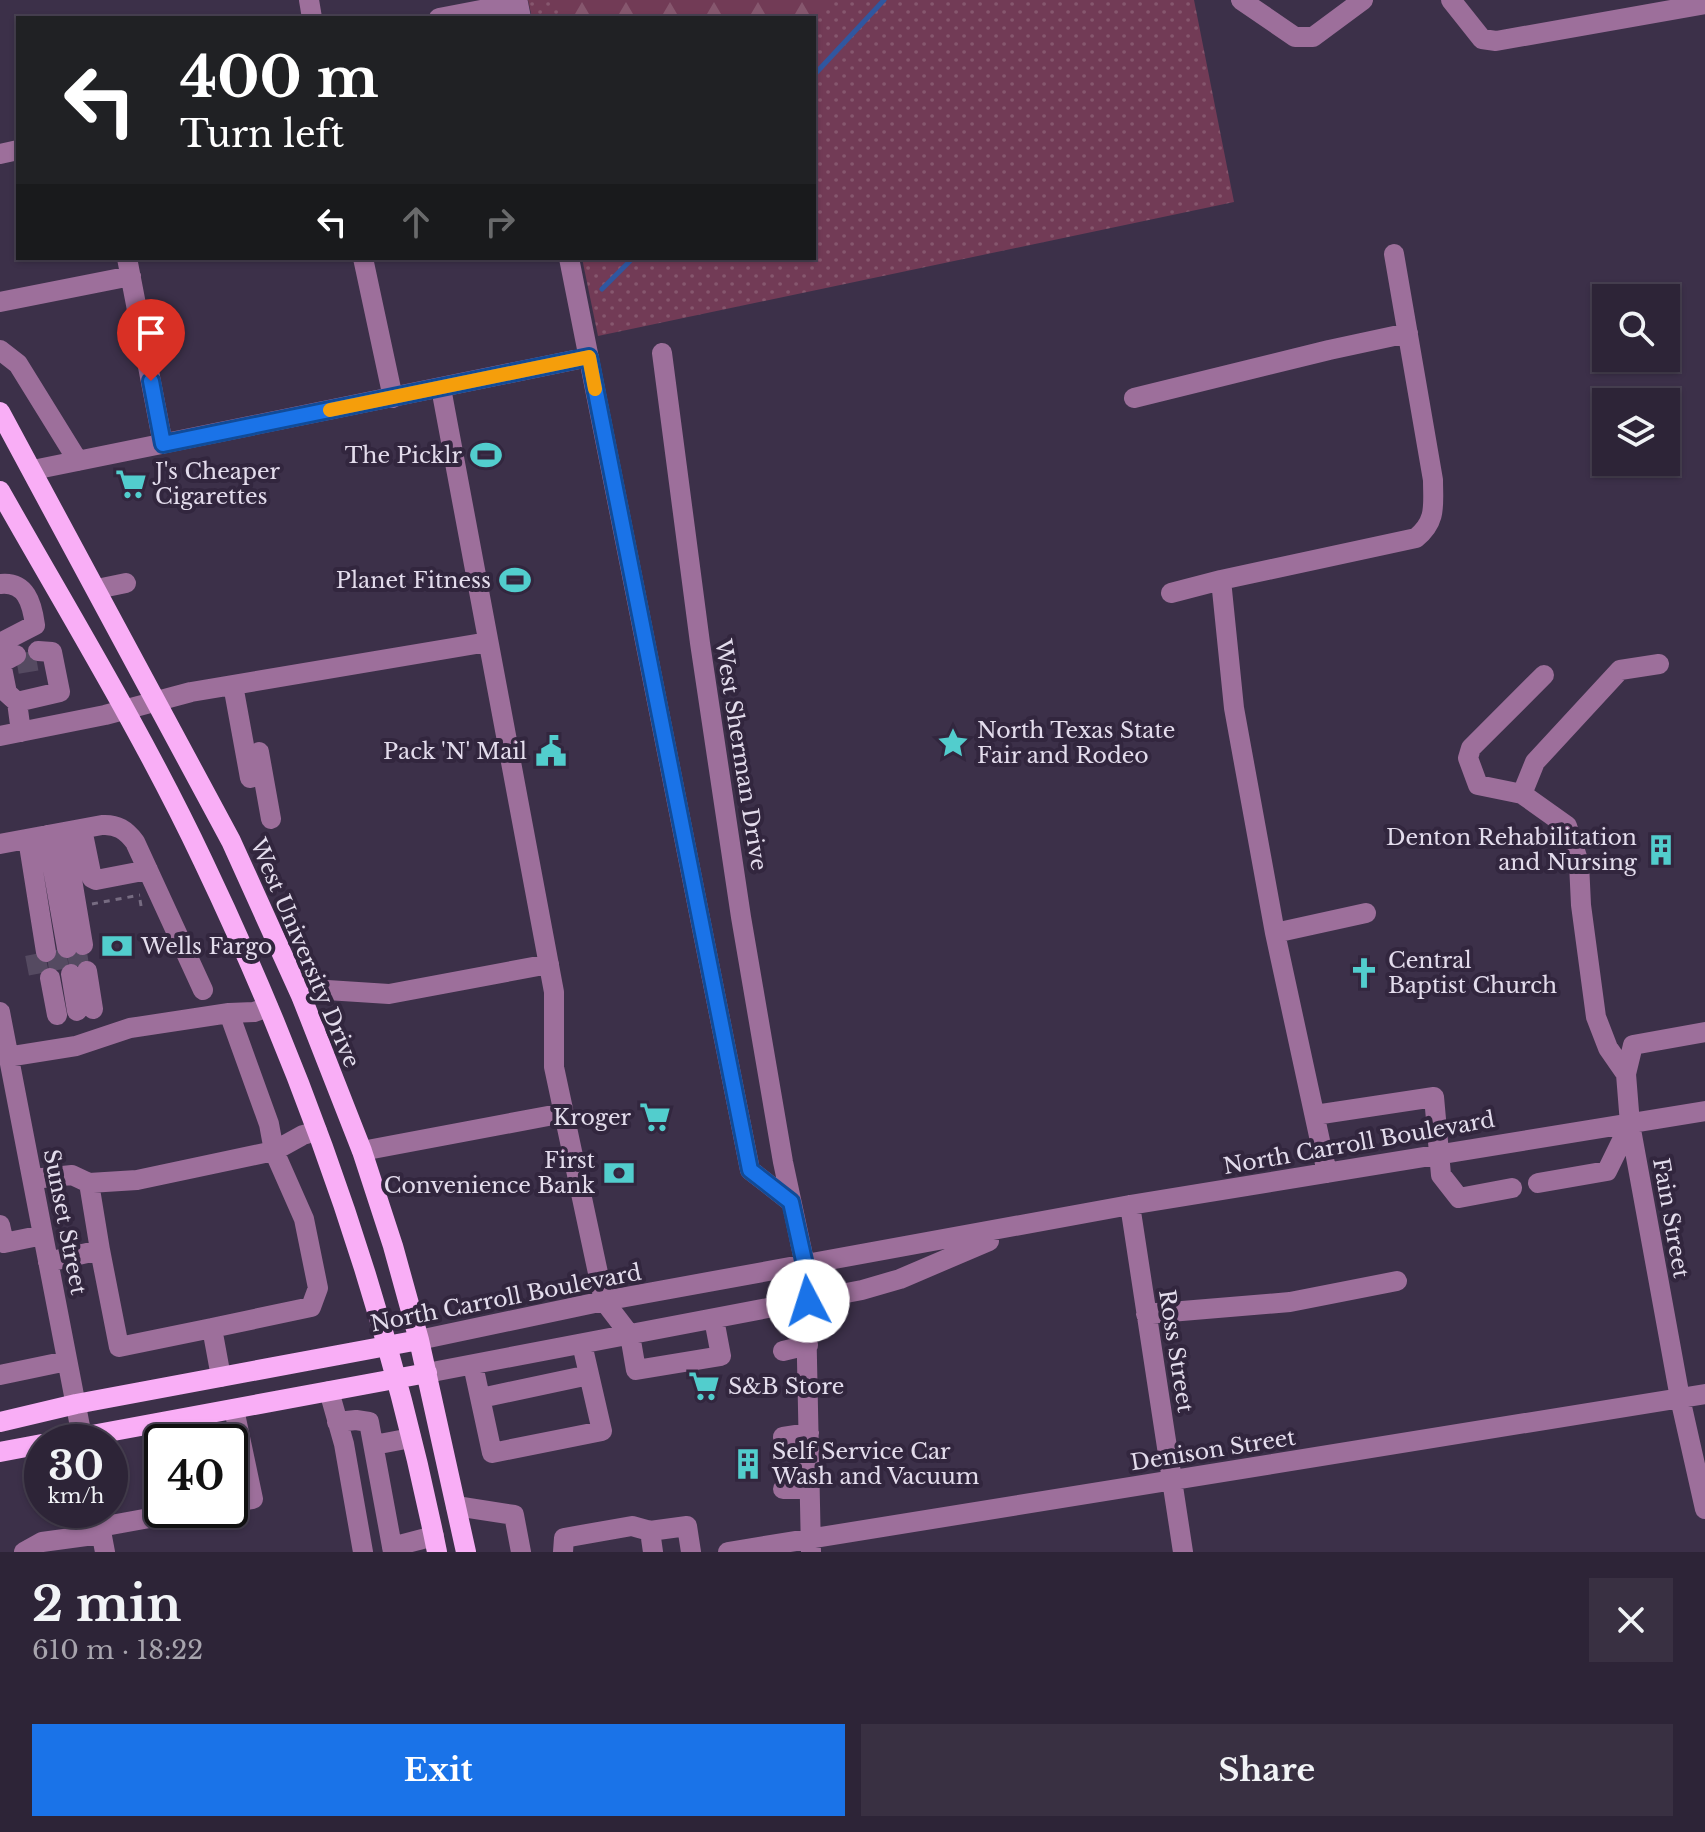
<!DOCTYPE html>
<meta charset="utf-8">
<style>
body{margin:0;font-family:"Libre Baskerville",serif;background:#393042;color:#f1f3f6;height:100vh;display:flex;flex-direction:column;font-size:30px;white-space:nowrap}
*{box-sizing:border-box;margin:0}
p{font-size:26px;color:#a7a4ad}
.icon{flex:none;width:44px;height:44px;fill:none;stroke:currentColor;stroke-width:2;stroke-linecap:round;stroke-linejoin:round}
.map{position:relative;height:1552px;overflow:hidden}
.side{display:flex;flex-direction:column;background:#2d2437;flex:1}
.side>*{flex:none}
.guide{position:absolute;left:16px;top:16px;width:800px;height:244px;border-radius:0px;box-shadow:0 2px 6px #0004,0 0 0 2px #484152;background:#202124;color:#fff;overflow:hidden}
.buttons{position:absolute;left:1592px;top:284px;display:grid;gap:16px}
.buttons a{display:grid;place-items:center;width:88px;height:88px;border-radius:0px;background:#2d2437;box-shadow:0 2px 6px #0004,0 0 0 2px #484152;font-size:40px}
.speed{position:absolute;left:24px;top:1424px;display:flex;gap:16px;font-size:40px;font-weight:700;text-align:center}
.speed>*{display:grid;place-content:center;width:104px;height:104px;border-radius:50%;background:#2d2437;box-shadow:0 2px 6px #0004,0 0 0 2px #484152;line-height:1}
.speed small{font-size:20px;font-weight:400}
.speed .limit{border:4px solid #111;border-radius:12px;background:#fff;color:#111}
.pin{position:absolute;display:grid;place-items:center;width:68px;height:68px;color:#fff;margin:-82px -34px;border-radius:50% 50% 50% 0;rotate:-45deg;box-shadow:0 0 8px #0007}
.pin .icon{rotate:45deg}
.me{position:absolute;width:88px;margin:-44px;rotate:355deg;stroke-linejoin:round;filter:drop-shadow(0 0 6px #0008)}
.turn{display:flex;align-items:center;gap:28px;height:168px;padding:0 32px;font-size:36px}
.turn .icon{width:104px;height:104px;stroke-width:2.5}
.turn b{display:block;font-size:56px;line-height:68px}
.lanes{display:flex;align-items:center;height:76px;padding:0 32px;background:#0003;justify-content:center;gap:40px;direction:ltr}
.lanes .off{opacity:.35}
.round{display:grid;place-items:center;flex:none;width:84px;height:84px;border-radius:0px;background:#393042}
.summary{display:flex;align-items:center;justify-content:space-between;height:136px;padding:0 32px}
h1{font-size:48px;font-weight:800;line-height:60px}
.cta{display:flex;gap:16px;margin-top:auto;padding:16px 32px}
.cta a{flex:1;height:92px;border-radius:0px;background:#1a73e8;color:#fff;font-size:32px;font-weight:800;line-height:92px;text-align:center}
.cta a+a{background:#393042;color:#f1f3f6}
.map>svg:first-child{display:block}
.grass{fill:url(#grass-dots)}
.forest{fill:url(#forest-firs)}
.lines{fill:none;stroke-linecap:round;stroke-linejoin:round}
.stream{stroke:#3057a0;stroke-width:5}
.minor-tunnel{stroke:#554a61;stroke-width:20;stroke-dasharray:20 10;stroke-linecap:butt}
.path{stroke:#776c82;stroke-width:3;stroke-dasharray:6 6;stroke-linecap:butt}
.minor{stroke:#9d6f9b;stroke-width:20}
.major{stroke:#f9aef6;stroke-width:20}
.route-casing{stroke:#114b97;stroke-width:20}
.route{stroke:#1a73e8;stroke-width:14}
.slow{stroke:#f59e0b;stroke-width:14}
.labels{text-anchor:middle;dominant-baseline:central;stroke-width:8;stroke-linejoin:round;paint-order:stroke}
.poi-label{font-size:22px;fill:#e3dcec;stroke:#32263e;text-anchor:end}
.street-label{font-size:22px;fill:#e3dcec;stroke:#32263e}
</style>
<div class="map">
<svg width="1705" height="1552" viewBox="0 0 1705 1552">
<defs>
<pattern id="grass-dots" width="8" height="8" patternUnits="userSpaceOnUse" patternTransform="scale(2)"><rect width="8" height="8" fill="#723b56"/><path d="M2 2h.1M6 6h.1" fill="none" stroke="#86576e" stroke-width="1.8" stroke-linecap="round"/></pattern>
<pattern id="forest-firs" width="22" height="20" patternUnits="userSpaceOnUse" patternTransform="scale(2)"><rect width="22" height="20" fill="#723b56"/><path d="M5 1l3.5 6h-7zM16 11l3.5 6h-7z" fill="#86576e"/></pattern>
</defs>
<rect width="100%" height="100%" fill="#3c3049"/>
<!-- grass -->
<path class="grass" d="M 528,0 L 1194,0 L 1234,202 L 598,336 L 582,258 L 814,258 L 814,18 L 532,18 Z"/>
<!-- forest -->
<path class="forest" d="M 560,0 L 828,0 L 812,18 L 565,18 Z"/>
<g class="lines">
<!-- stream -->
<path class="stream" d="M 814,75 L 884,0
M 602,289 L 633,258"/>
<!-- minor-tunnel -->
<path class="minor-tunnel" d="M 17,664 L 40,660
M 76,946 L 80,972
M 56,950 L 60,976
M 35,954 L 40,980"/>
<!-- path -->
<path class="path" d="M 140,900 L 142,911
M 92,904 L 140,895"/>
<!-- minor -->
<path class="minor" d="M 309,0 L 312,18
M 1241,0 L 1295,37 L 1313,37 L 1363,0
M 1451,0 L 1482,39 L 1496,41 L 1705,4
M 439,18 L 518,3 L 521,18
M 0,154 L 18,150
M 127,258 L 163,444
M 363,258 L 393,398
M 569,258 L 750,1170 L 791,1202
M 0,302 L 131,276
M 0,350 L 18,364 L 78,461
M 662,353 L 700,643 L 741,917 L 783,1162 L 805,1265 L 811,1552
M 441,388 L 554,992 L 554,1067 L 604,1301 L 630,1335 L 636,1370 L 721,1356 L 714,1319
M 1134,398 L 1329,350 L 1408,333
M 33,470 L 589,357
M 0,584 C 26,581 32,603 35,625 L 0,643
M 97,589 L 126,583
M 1171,593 L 1221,580
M 16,655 L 1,663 L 7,693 L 17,702 L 21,732
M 1544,675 L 1471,748 L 1468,758 L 1478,785 L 1522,794 L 1567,826 L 1579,863 L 1581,905 L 1596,1017 L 1608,1048 L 1626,1074
M 233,685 L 250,778
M 17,702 L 60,692 L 52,652 L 38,651
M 0,736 L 105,715 L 191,692 L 488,642
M 259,752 L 271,819
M 1522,794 L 1535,762 L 1620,670 L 1659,664
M 82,829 L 92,878 L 96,880 L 148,870
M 64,832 L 83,945
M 47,835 L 67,948
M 28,839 L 46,952
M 0,844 L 102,825 C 117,824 126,830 135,842 L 203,990
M 1275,933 L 1234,708 L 1221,580 L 1416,538 C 1437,521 1433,505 1433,480 L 1394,254
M 87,971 L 93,1009
M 71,974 L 77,1011
M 50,978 L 57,1015
M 302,998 L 327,990 L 389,994 L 549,964
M 0,1012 L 83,1442
M 229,1013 L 269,1124 L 274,1151 L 303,1135 L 317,1131
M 1705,1032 L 1633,1045 L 1626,1074 L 1630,1124 L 1680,1398 L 1705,1509
M 7,1057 L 76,1046 L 130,1028 L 229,1013 L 254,1012 L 268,1007
M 1315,1115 L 1434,1097 L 1441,1175 L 1459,1198 L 1512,1188
M 362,1151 L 564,1113
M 1327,1173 L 1275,933 L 1366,913
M 33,1179 L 72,1175 L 89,1183 L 137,1180 L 274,1151 L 304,1219 L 318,1288 L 311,1307 L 212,1328 L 221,1377
M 89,1183 L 100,1250
M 1538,1183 L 1607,1171 L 1630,1124
M 1130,1205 L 1183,1552
M 0,1225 L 4,1243 L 43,1235
M 48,1262 L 100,1250 L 119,1347 L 212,1328
M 1146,1314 L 1290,1302 L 1397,1281
M 419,1340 L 604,1301 L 1130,1205 L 1705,1111
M 783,1351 L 808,1345
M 473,1365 L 492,1453 L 602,1431 L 582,1344
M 427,1373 L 862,1290 L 900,1279 L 989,1241
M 0,1375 L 67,1361
M 329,1391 L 344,1444 L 363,1552
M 481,1398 L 589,1375
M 337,1422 L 356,1420 L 369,1422 L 393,1552
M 783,1437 L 809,1433
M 374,1445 L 411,1438
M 783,1489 L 809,1489
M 230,1503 L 253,1499 L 234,1409
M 456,1506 L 514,1515 L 521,1552
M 97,1510 L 105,1552
M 100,1527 L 193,1510
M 392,1547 L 434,1536
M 24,1552 L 42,1542 L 101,1534
M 563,1552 L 564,1538 L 632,1526 L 650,1531
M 653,1552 L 650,1531 L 687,1526 L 691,1552
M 728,1552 L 1705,1394"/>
<!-- major -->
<path class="major" d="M 0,412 L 231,841 L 302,998 L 362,1151 L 393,1246 L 419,1340 L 466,1552
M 0,491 C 69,613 143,734 203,861 C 308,1081 389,1313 437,1552
M 0,1422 L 76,1404 L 419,1340
M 54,1442 L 427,1373
M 0,1452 L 42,1444"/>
</g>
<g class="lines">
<defs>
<path id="route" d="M 151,381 L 163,444 L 589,357 L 750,1170 L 791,1202 L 805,1265 L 808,1301"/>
</defs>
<!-- route casing -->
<use href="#route" class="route-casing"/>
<!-- route -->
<use href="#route" class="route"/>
<!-- slow -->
<path class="slow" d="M 330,410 L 589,357 L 595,389"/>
</g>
<!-- icons -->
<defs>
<symbol id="stadium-bare" viewBox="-9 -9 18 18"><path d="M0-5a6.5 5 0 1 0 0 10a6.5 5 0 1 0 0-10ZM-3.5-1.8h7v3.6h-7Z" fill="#52cdcd" stroke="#32263e" stroke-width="2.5" paint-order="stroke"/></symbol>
<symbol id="supermarket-bare" viewBox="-9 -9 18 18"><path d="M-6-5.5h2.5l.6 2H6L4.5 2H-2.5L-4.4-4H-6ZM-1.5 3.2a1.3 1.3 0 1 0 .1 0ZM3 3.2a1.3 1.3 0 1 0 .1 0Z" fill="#52cdcd" stroke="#32263e" stroke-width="2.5" paint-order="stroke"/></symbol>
<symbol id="sight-bare" viewBox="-9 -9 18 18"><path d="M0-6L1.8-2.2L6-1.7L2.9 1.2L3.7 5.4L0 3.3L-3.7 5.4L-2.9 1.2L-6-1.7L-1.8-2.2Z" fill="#52cdcd" stroke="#32263e" stroke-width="2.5" paint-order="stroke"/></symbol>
<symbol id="civic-bare" viewBox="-9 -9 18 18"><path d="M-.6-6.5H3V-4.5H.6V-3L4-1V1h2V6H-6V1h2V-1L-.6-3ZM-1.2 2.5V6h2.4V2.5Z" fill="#52cdcd" stroke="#32263e" stroke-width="2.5" paint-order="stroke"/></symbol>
<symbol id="building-bare" viewBox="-9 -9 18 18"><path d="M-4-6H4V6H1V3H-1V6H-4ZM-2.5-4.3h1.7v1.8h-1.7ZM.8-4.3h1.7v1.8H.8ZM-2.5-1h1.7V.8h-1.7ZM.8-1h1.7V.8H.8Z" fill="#52cdcd" stroke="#32263e" stroke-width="2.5" paint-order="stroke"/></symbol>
<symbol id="bank-bare" viewBox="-9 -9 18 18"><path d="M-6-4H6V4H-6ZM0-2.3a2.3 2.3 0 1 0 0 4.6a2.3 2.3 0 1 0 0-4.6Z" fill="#52cdcd" stroke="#32263e" stroke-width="2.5" paint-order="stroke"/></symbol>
<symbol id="church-bare" viewBox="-9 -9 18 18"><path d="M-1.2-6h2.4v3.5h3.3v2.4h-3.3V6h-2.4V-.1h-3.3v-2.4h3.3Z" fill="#52cdcd" stroke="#32263e" stroke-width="2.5" paint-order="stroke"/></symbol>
</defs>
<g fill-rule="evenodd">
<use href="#stadium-bare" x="464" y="433" width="44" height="44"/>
<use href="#supermarket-bare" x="109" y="462" width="44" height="44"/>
<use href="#stadium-bare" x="493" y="558" width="44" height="44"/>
<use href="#sight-bare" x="931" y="721" width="44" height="44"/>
<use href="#civic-bare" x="529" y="729" width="44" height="44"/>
<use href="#building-bare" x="1639" y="828" width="44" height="44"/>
<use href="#bank-bare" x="95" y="924" width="44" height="44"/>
<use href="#church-bare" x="1342" y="951" width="44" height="44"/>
<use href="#supermarket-bare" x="633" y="1095" width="44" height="44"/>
<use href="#bank-bare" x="597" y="1151" width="44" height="44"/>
<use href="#supermarket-bare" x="682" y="1364" width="44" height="44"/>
<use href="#building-bare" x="726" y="1442" width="44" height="44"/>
</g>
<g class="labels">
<!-- poi labels -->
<g class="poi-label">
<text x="462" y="455">The Picklr</text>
<text x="155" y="471" text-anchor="start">J's Cheaper<tspan x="155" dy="25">Cigarettes</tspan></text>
<text x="491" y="580">Planet Fitness</text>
<text x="977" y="730" text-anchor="start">North Texas State<tspan x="977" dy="25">Fair and Rodeo</tspan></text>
<text x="527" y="751">Pack 'N' Mail</text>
<text x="1637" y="837">Denton Rehabilitation<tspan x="1637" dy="25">and Nursing</tspan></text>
<text x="141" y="946" text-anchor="start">Wells Fargo</text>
<text x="1388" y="960" text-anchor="start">Central<tspan x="1388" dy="25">Baptist Church</tspan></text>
<text x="631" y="1117">Kroger</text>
<text x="595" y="1160">First<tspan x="595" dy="25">Convenience Bank</tspan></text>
<text x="728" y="1386" text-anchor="start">S&amp;B Store</text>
<text x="772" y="1451" text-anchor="start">Self Service Car<tspan x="772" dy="25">Wash and Vacuum</tspan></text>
</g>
<!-- street labels -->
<g class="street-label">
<text transform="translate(741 755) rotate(81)">West Sherman Drive</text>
<text transform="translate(305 953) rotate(67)">West University Drive</text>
<text transform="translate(1359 1143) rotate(-10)">North Carroll Boulevard</text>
<text transform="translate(1671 1218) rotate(80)">Fain Street</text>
<text transform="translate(65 1222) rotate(79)">Sunset Street</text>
<text transform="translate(506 1298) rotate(-11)">North Carroll Boulevard</text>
<text transform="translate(1176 1351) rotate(81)">Ross Street</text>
<text transform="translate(1213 1450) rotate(-9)">Denison Street</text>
</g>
</g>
</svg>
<div class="buttons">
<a><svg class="icon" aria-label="search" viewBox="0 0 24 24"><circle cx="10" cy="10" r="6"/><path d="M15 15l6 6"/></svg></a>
<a><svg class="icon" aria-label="layers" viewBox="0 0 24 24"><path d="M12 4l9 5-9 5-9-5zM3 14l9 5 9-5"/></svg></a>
</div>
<div class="speed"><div>30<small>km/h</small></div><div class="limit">40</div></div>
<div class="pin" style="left:151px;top:381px;background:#d93025"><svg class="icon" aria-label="arrive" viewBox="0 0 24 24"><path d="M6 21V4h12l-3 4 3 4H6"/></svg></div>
<svg class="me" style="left:808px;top:1301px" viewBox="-20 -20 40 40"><circle r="19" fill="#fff"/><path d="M0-13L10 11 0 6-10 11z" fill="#1a73e8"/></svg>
<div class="guide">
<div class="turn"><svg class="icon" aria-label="left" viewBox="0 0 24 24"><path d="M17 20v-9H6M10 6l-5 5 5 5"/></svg><div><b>400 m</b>Turn left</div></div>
<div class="lanes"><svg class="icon" aria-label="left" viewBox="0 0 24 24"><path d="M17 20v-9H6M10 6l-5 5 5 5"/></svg><svg class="icon off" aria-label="ahead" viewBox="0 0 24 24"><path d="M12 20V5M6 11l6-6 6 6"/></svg><svg class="icon off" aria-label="right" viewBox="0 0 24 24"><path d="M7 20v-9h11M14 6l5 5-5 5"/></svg></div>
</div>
</div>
<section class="side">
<div class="summary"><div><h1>2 min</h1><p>610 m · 18:22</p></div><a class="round"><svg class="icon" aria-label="close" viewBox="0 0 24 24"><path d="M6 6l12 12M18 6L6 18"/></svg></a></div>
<div class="cta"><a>Exit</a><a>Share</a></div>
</section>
